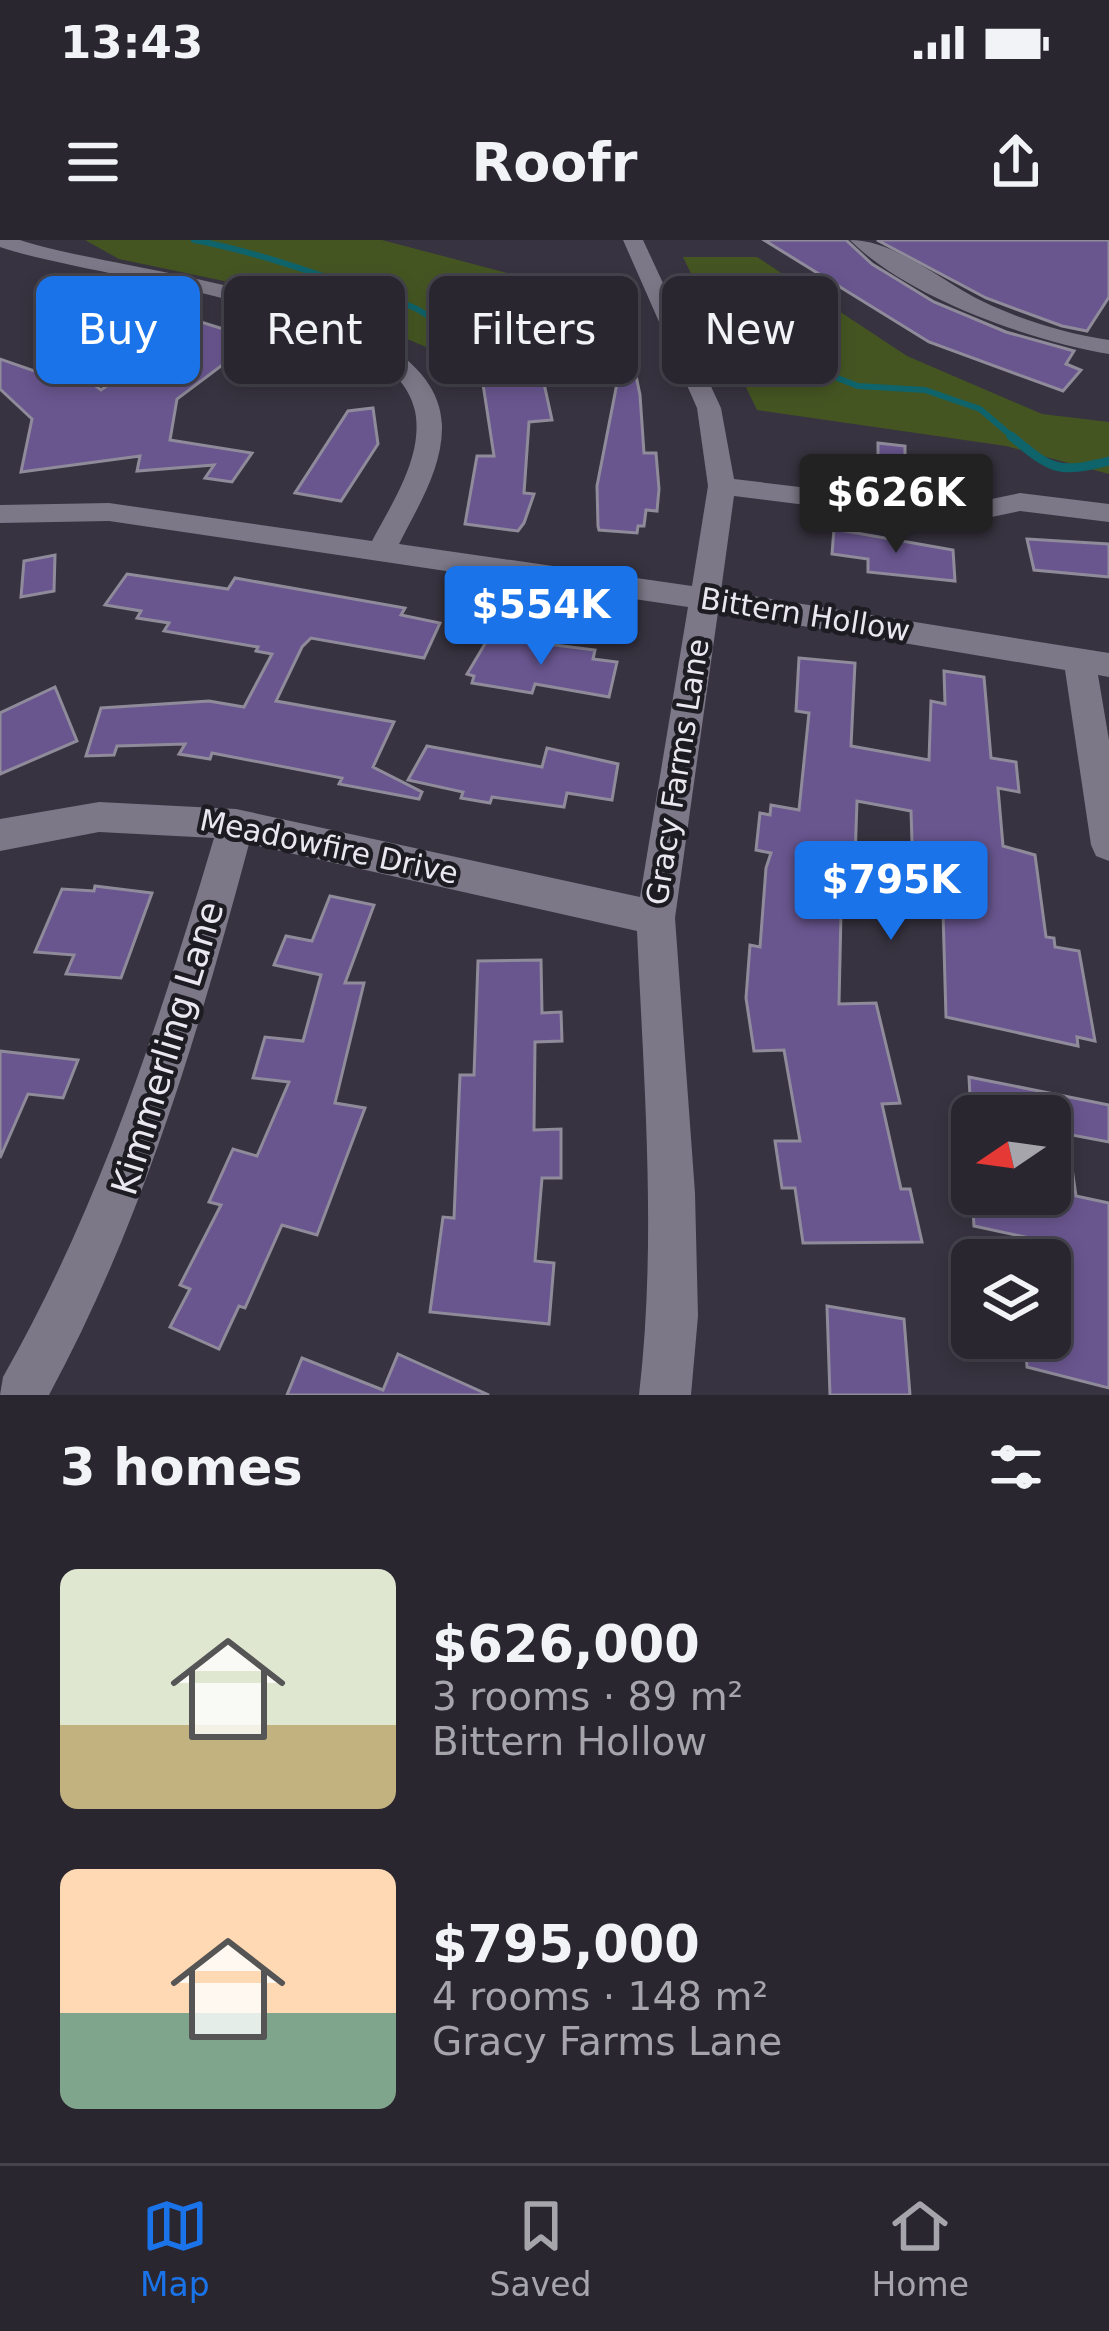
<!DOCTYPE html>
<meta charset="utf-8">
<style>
:root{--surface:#292630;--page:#312e38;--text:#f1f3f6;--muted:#a5a5ab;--line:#45434c;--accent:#1a73e8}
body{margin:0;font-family:"DejaVu Sans",sans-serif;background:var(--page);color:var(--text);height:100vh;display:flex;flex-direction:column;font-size:45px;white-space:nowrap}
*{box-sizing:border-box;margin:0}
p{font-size:39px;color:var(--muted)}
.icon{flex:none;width:66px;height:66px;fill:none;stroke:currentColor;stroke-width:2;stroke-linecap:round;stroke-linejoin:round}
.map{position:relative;height:1155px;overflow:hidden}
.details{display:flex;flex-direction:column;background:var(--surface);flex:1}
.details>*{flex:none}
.top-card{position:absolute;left:36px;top:36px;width:1038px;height:108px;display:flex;gap:24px}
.needle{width:78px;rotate:257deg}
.tools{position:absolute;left:951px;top:855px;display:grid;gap:24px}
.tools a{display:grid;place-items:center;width:120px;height:120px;border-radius:18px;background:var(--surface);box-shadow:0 6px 18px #0003,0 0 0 3px var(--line);font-size:60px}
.price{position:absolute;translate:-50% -102px;padding:0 27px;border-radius:12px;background:var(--accent);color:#fff;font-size:39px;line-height:78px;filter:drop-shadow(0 3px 6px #0008)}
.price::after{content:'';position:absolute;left:50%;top:72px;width:36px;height:27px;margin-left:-18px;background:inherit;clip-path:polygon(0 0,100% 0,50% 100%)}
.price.selected{background:#222;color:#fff}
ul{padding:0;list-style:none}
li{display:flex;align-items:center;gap:36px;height:300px;padding:0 60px}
li span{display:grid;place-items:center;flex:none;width:336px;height:240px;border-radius:18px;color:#555}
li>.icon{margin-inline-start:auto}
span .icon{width:144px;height:144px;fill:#fffc;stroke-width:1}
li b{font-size:51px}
h2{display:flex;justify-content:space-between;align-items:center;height:144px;padding:0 60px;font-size:51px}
.pill{padding:0 42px;border-radius:18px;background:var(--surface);box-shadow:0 6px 18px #0003,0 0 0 3px var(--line);font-size:42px;line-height:108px}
.pill.selected{background:var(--accent);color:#fff}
.status{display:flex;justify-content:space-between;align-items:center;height:84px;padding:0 60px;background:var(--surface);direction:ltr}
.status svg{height:33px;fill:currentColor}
header{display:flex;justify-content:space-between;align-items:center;height:156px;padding:0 60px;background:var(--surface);font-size:54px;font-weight:700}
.tabs{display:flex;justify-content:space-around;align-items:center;height:168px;border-top:3px solid var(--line);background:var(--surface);font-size:33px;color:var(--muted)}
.tabs a{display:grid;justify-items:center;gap:6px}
.tabs .selected{color:var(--accent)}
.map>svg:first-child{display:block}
</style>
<div class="status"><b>13:43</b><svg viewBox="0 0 49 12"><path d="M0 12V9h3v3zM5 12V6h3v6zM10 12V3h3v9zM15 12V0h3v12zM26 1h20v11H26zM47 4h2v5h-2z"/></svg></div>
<header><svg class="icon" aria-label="menu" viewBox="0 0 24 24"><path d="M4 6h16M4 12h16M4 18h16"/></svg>Roofr<svg class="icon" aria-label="share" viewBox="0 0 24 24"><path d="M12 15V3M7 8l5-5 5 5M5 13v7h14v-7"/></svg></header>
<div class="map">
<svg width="1109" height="1155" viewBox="0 0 1109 1155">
<rect width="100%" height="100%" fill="#373340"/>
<g fill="#455522">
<path d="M85,0H382L602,58L609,77L594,99L426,107L315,60L119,19Z"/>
<path d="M683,17H757L907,116L1042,174L1109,182V234L1006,206L757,170Z"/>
</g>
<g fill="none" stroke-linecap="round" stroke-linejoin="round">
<g stroke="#0f636a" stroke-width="6">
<path d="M194,0C268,14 339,42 410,66C430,73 434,86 459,91L592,57"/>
<path d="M741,60L799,103L827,134L858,146L925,150L980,169L1015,199"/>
</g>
<path stroke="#0f636a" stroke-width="9" d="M1011,196C1052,230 1057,234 1109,221"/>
</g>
<g fill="#69568f" stroke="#8f8b9a" stroke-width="3">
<path d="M764,0H846L872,24L934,62L1006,92L1074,111L1066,124L1081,130L1063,151L929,102Z"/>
<path d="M877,0H1109V57L1087,91L1062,86L986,58Z"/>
<path d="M169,72L233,92L226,97L249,105L177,159L170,200L252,213L232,242L205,238L214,225L137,231L140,216L21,232L32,179L0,149V119L40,133L65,123L101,150L164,106L135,95Z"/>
<path d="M627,92L640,155L644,213H656L659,249L657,271L646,270L644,286H638L637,293L599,290L598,286L597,246Z"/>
<path d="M543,139L552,180L529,182L524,253L534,254L524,283L518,291L465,284L477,216H494L483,144Z"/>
<path d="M373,168L378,204L341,261L295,253L348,171Z"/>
<path d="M878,203L905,206V237L878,234Z"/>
<path d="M834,289L953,310L955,341L868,332V319L832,314Z"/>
<path d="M1027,299L1109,304V337L1034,330Z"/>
<path d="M55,315L54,351L21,357L24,321Z"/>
<path d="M127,334L228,349L235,338L405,368L401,375L440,383L424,418L311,398L302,407L276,461L394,482L373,527L422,552L419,559L339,544L342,538L212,513L210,519L179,514L185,504L117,506L114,515L86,516L101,468L209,461L244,467L272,414L256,411L258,407L164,391L169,383L137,378L141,371L105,365Z"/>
<path d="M489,397L595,410L593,419L617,422L609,457L535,444L532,453L472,443L474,436L467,434Z"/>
<path d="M799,418L855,423L851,506L929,520L931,461L945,464L944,431L984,437L991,518L1016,522L1019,552L998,548L1003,606L1035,615L1046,697L1054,698L1055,707L1079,711L1095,801L1077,797L1078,806L946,777L942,637L913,632L911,571L857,561L855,619L834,615L832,671L841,673L839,764L876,763L900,863L882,864L901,949H910L922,1002L803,1003L795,948H782L775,901H800L784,810L754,811L746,758L750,705L760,707L766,628L771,613L756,610L760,573L770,575L771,565L799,570L809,473L796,471Z"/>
<path d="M55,447L77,501L0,534V473Z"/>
<path d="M427,506L542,527L547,508L618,524L612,560L567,553L564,567L492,557L490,563L461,558L463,552L408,540Z"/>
<path d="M95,646L152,653L121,738L66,734L74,715L35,712L62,649L94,651Z"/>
<path d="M330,656L374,665L345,743H364L335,863L365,868L317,995L282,985L245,1068L239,1066L219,1109L170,1087L190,1049L180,1045L221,965L209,962L233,909L257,916L289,842L253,838L265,797L303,801L321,735L274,725L286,696L312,701Z"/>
<path d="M541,720L542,773L561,772L562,801L535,802L534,890L561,889V938H542L535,1021L554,1023L549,1084L430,1072L443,977L454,978L460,835H474L478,721Z"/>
<path d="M0,811L78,820L63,858L28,854L0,918Z"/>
<path d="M969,837L1109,865V902L1067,894L1076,956L1109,963V1148L1027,1127L1025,1098H1050V1062L1058,1064L1053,1003L974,986L972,954H1050V876H971Z"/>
<path d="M827,1066L904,1079L910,1155H830Z"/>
<path d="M398,1114L489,1155H287L302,1118L383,1150Z"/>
</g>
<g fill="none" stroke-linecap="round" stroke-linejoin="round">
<g fill="#7c7887" fill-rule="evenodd">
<path d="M0,0H20C116,33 438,54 442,185C443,228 417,268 399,304L692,346L708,246L697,168L623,0H643L721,168L734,239L958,266L1020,253L1109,264V282L1020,271L958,284L734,256L721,351L1109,413V437L1098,435L1109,500V621L1096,616L1091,605L1065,430L718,372L675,678L695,953L698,1076L691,1155H639C657,1001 644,846 637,691L249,604C198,794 143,981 49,1155H0L3,1137C100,966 158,786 214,598L99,592L0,611V579L99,562L236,569L640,657L688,367L109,281L0,283V265L109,263L372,301C392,263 424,216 415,171C394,65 92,39 0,7Z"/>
<path d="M850,0C896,0 942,42 984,62C1024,81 1065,93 1109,100V114C1031,101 906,57 850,0Z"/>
</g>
</g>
<g text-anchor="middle" stroke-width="9" stroke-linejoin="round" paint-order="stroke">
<g font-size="30" fill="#eae7f0" stroke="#1d1c22">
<text transform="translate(805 375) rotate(9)" y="10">Bittern Hollow</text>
<text transform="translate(678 532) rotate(-81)" y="10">Gracy Farms Lane</text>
<text transform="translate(329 607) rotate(12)" y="10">Meadowfire Drive</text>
</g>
<g font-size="36" fill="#eae7f0" stroke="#1d1c22">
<text transform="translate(167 808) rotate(-73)" y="13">Kimmerling Lane</text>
</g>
</g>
</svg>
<div class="tools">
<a><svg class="needle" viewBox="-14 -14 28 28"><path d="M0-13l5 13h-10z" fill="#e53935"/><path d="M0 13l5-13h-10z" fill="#a5a5ab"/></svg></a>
<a><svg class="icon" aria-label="layers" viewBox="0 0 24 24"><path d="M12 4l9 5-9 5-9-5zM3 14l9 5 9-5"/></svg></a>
</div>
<b class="price selected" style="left:896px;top:316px">$626K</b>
<b class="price" style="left:541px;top:428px">$554K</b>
<b class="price" style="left:891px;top:703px">$795K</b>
<div class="top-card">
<a class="pill selected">Buy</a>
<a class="pill">Rent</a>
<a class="pill">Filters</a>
<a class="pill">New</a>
</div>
</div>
<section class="details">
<h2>3 homes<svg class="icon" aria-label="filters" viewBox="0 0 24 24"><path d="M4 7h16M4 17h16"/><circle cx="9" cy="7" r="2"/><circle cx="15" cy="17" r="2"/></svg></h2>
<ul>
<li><span style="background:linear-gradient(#dfe7d0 65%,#c2b280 0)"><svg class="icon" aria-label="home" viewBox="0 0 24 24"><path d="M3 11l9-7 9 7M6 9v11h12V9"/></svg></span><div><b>$626,000</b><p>3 rooms · 89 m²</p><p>Bittern Hollow</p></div></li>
<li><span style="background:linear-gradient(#ffd9b3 60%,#7fa58c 0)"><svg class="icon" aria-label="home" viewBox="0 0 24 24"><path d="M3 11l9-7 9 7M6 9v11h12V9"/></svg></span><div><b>$795,000</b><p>4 rooms · 148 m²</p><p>Gracy Farms Lane</p></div></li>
</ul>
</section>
<nav class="tabs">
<a class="selected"><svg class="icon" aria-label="map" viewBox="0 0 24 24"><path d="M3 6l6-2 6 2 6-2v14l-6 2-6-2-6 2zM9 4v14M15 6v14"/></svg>Map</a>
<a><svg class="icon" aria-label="saved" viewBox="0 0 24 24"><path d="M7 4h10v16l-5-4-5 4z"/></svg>Saved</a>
<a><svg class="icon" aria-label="home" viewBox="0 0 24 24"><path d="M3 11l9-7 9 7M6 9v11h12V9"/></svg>Home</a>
</nav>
